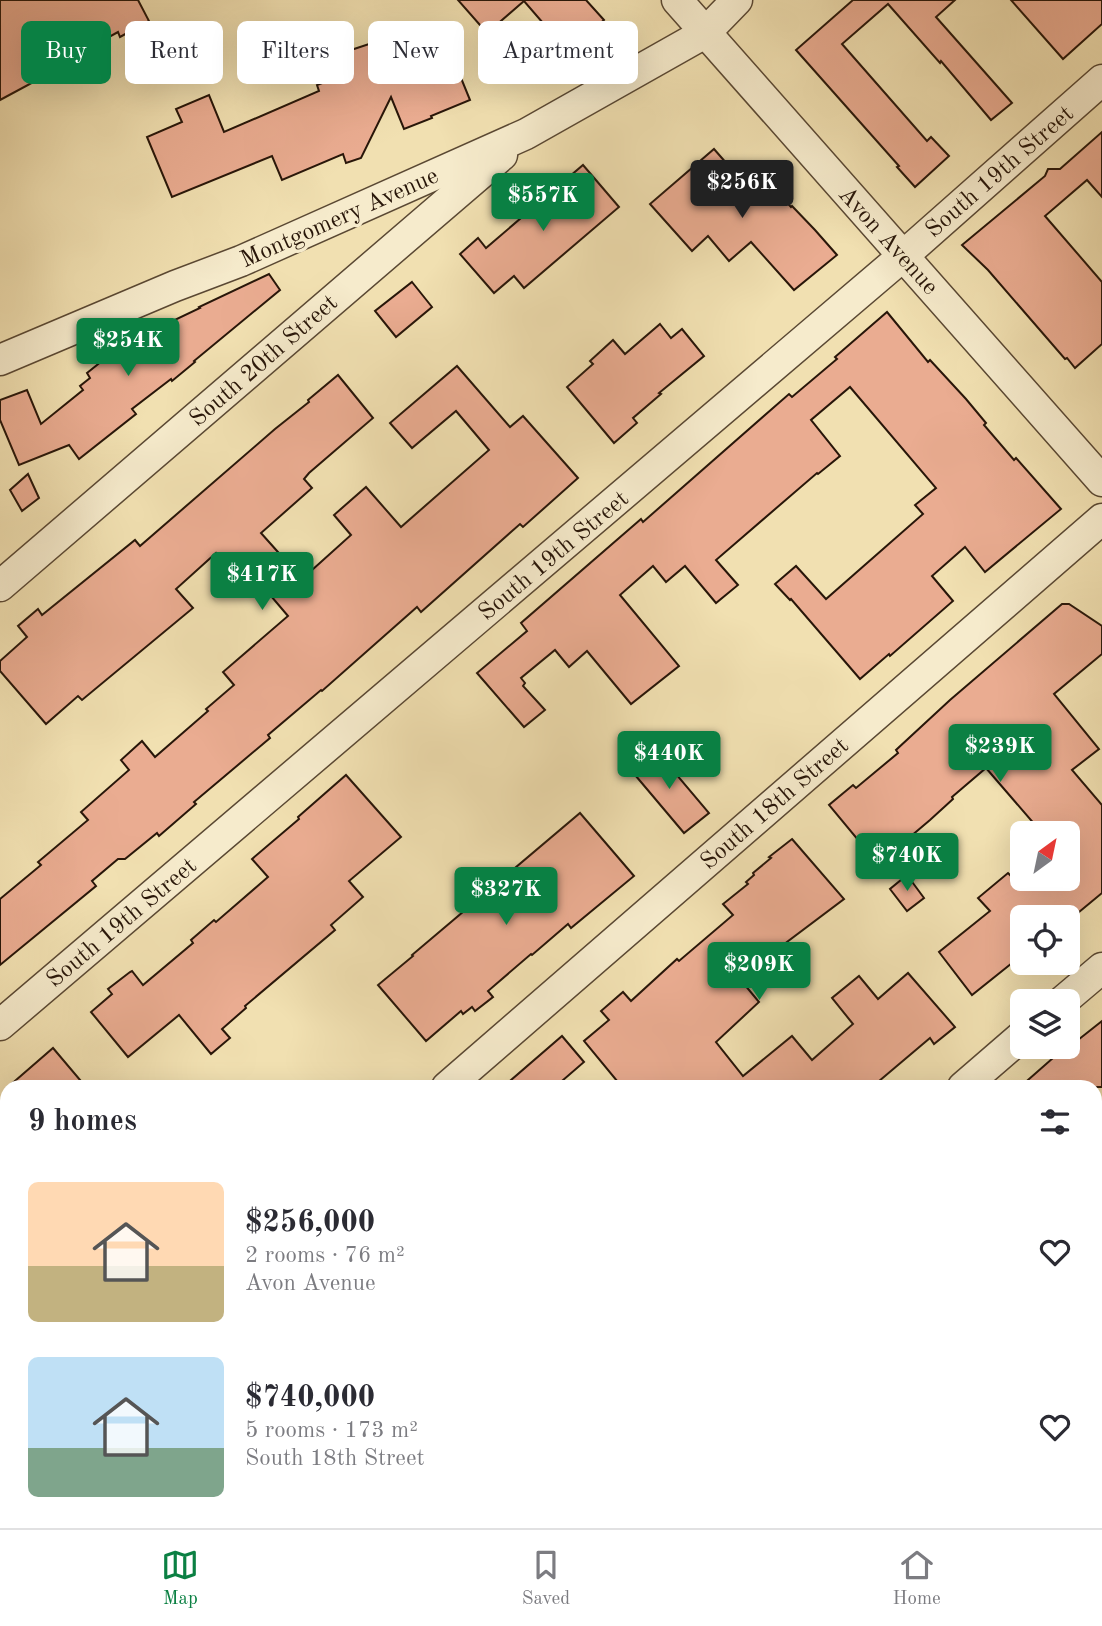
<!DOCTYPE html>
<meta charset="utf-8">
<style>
:root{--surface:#fff;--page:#f2f2f3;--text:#2b2b33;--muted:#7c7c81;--line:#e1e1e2;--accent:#0b8043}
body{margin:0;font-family:"Old Standard TT",serif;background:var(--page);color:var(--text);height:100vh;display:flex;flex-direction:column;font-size:26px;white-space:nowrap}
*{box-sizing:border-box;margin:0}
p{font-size:23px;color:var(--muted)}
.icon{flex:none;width:38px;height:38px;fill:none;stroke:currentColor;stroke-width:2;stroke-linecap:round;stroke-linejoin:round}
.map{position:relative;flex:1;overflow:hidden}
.drawer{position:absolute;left:0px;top:1080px;width:1102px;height:450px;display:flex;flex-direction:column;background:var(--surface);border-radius:21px 21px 0 0;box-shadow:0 7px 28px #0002}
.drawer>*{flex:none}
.guide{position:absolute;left:21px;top:21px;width:700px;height:63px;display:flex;gap:14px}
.needle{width:46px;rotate:33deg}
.buttons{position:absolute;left:1010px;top:821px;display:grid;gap:14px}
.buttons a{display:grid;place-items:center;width:70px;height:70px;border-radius:10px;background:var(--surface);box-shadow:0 7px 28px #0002;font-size:35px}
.price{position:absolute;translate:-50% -60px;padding:0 16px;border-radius:7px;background:var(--accent);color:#fff;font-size:23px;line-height:46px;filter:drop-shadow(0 2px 4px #0008)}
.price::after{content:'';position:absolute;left:50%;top:42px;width:21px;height:16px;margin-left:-10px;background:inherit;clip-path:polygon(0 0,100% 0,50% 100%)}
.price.active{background:#222;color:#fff}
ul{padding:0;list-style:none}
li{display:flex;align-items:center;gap:21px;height:175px;padding:0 28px}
li span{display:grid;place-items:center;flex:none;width:196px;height:140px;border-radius:10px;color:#555}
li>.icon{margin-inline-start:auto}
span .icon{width:84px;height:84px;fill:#fffc;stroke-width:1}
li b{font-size:30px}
h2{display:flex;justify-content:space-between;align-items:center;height:84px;padding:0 28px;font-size:30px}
.pill{padding:0 24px;border-radius:10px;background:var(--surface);box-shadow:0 7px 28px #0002;font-size:24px;line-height:63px}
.pill.active{background:var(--accent);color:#fff}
.tab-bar{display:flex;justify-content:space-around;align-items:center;height:98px;border-top:2px solid var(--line);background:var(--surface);font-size:19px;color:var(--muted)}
.tab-bar a{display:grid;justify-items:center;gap:4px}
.tab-bar .active{color:var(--accent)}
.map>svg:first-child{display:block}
</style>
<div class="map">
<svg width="1102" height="1528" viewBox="0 0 1102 1528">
<rect width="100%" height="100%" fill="#f1e0b1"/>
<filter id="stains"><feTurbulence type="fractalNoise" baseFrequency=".00286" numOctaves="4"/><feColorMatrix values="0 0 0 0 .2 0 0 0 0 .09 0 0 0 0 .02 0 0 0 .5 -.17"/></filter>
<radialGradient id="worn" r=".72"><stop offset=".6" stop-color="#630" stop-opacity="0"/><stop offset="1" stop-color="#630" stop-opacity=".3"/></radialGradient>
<g fill="#eaac91" stroke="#281609" stroke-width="2">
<path d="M0,0H138L149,21L120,37L118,32L67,60L69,63L0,100Z"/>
<path d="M458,0H586L604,20L571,49L552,27L549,30L524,1L487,33Z"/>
<path d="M853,0H955L936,17L1012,103L991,120L941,61L940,63L888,4L842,44L927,141L931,137L949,156L915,187L897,167L899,166L796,50Z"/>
<path d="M1011,0H1102V24L1063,59Z"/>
<path d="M439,24L470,100L431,116L432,118L404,129L391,97L361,158L346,163L343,154L282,180L272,156L172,197L147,137L182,122L176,109L209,95L224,132L319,91L317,85L346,74L339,54L369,44L371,52Z"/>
<path d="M1102,132V197L1087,180L1045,216L1102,282V344L1075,368L1067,358L1065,359L988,270L962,245L1045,176L1048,169H1060Z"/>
<path d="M714,149L755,196L769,183L791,207L792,206L815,230L837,255L794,290L751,242L729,261L708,236L692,251L650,204Z"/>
<path d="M583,165L619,207L524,288L514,276L494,293L460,254L478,238L486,248Z"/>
<path d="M269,274L280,290L194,361L195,362L172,381L171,379L132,409L136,414L79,459L69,445L19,465L0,420V400L27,390L41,424L83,390L80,386L90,378L87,373L122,345L200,308L199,307Z"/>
<path d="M412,282L432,307L396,337L375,311Z"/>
<path d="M887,312L928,362L930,360L966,399L986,423L984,425L1014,460L1016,458L1061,509L985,572L965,547L932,576L953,601L890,656L889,654L860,679L791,599L790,600L775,584L796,566L826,599L923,514L915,505L936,488L850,387L811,420L840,456L818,474L817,473L716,560L738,585L716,603L685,566L666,582L653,566L620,595L679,666L631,704L587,651L569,667L555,650L521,678L525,683L523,686L545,710L524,727L477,673L527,631L521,623L641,519L643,522L789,394L792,397L837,359L835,357Z"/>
<path d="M660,324L671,338L682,329L704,356L659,393L661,394L633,418L637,423L614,443L567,387L593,364L590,361L613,340L625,354Z"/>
<path d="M457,366L510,427L523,416L578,478L523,527L520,524L421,612L417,607L322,691L321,690L268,735L270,738L194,802L196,804L159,836L157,833L125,859H118L92,881L96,886L0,965V899L41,865L38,862L88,820L81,812L129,770L121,760L142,741L155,757L208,711L206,709L234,685L223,672L288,616L237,556L226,566L216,553L176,589L193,608L82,700L78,696L46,724L0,671V661L27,637L18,626L38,609L42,615L135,540L140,546L275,429L309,402L308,400L338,375L373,418L309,473L304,479L312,488L261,533L302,579L351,535L334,515L366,487L401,527L489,450L456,411L412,448L390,423Z"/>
<path d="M28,474L39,498L22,511L10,490Z"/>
<path d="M1062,604H1069L1102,626V654L1054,694L1099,749L1072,770L1102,805V893L1073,917H1022V955L972,995L939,952L990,911L978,898L1008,873L1010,875L1022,864V878H1068V833H1042L986,768L952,797L953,799L930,820L878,864L829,805L853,785L856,788L898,753L896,750L950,700Z"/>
<path d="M654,748L709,813L684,833L630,769Z"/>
<path d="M346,775L401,837L349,881L363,897L331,925L335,930L245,1006L246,1008L222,1029L230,1038L211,1054L179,1015L128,1057L91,1012L112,994L108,989L130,972L132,971L143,985L193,943L191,940L214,920L216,922L268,877L252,859L299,819L298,817Z"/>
<path d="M580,813L634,876L571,928L568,924L532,955L531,954L488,991L493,997L475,1011L472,1007L463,1014L461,1011L426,1041L378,985L413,956L412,955Z"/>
<path d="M792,839L844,899L739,978L759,1002L716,1042L743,1076L792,1036L812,1060L853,1024L832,998L859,976L878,999L908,973L955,1027L934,1044L930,1038L872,1087H622L584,1041L609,1020L601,1011L623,992L631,1001L677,959L679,961L733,915L723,904L748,884L746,882L754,875L753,873L771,858L769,857Z"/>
<path d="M907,875L924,898L907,911L890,889Z"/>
<path d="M1102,1021V1087H1020L1053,1058L1051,1056L1061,1046H1068V1041L1074,1036L1078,1040Z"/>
<path d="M562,1036L584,1062L555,1087H503Z"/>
<path d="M53,1048L86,1087H8Z"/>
</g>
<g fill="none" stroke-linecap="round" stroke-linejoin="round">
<defs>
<g id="minor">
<path d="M677,0L1102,481"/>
<path d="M0,360L175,286L241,261L526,134L705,33L737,0"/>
<path d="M0,586L502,155"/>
<path d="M1063,1001L1102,968"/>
<path d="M0,1025L903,256L1102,80"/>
<path d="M447,1087L1102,519"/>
<path d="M963,1087L1022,1036"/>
<path d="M1096,1406L1102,1401"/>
<path d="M0,1467L7,1461"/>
<path d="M788,1522L793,1528"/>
<path d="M447,1528L453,1522"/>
<path d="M955,1528L962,1522"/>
</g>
</defs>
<use href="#minor" stroke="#5a4833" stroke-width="33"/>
<use href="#minor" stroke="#f6ebcc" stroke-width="30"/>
</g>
<g text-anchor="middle" stroke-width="7" stroke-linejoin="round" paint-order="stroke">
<g font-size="24" fill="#281609" stroke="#f6ebcc">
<text transform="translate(999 171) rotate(-41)" y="8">South 19th Street</text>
<text transform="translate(339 217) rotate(-24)" y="8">Montgomery Avenue</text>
<text transform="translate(889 240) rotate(48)" y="8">Avon Avenue</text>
<text transform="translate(263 360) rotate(-41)" y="8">South 20th Street</text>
<text transform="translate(553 555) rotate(-40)" y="8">South 19th Street</text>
<text transform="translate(774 803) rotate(-41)" y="8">South 18th Street</text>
<text transform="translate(121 922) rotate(-40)" y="8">South 19th Street</text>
</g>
</g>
<rect width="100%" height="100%" filter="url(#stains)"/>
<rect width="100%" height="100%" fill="url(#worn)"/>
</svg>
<div class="buttons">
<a><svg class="needle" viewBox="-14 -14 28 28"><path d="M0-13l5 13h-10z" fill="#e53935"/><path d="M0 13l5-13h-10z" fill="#7c7c81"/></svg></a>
<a><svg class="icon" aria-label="locate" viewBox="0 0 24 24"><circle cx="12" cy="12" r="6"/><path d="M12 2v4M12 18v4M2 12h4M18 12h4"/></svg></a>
<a><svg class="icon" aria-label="layers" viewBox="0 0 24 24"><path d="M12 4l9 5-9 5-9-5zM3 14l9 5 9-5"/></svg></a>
</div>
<b class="price active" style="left:742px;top:220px">$256K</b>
<b class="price" style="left:543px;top:233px">$557K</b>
<b class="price" style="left:128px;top:378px">$254K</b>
<b class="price" style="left:262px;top:612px">$417K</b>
<b class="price" style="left:1000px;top:784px">$239K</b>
<b class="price" style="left:669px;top:791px">$440K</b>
<b class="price" style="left:907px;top:893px">$740K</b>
<b class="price" style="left:506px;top:927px">$327K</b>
<b class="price" style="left:759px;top:1002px">$209K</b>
<div class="guide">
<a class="pill active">Buy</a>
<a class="pill">Rent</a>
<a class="pill">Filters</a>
<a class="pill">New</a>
<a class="pill">Apartment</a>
</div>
<section class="drawer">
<h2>9 homes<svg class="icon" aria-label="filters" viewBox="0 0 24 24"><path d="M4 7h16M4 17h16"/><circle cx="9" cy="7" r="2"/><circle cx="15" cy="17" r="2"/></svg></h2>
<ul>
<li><span style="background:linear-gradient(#ffd9b3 60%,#c2b280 0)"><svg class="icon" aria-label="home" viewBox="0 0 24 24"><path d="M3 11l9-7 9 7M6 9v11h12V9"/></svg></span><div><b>$256,000</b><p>2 rooms · 76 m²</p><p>Avon Avenue</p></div><svg class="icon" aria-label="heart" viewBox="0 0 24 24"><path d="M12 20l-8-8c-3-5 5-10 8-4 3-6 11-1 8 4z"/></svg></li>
<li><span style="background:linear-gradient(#bfe0f5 65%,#7fa58c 0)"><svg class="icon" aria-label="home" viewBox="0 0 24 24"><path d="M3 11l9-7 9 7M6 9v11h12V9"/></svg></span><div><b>$740,000</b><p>5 rooms · 173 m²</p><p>South 18th Street</p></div><svg class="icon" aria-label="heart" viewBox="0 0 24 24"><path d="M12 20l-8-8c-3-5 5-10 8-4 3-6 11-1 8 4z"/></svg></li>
</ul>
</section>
</div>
<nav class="tab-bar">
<a class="active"><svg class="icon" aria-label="map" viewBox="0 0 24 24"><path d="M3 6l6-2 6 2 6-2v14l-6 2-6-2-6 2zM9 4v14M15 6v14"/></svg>Map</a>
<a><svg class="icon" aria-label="saved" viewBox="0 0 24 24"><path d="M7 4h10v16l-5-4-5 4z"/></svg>Saved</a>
<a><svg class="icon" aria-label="home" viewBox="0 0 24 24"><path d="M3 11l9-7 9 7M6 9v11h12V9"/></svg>Home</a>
</nav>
